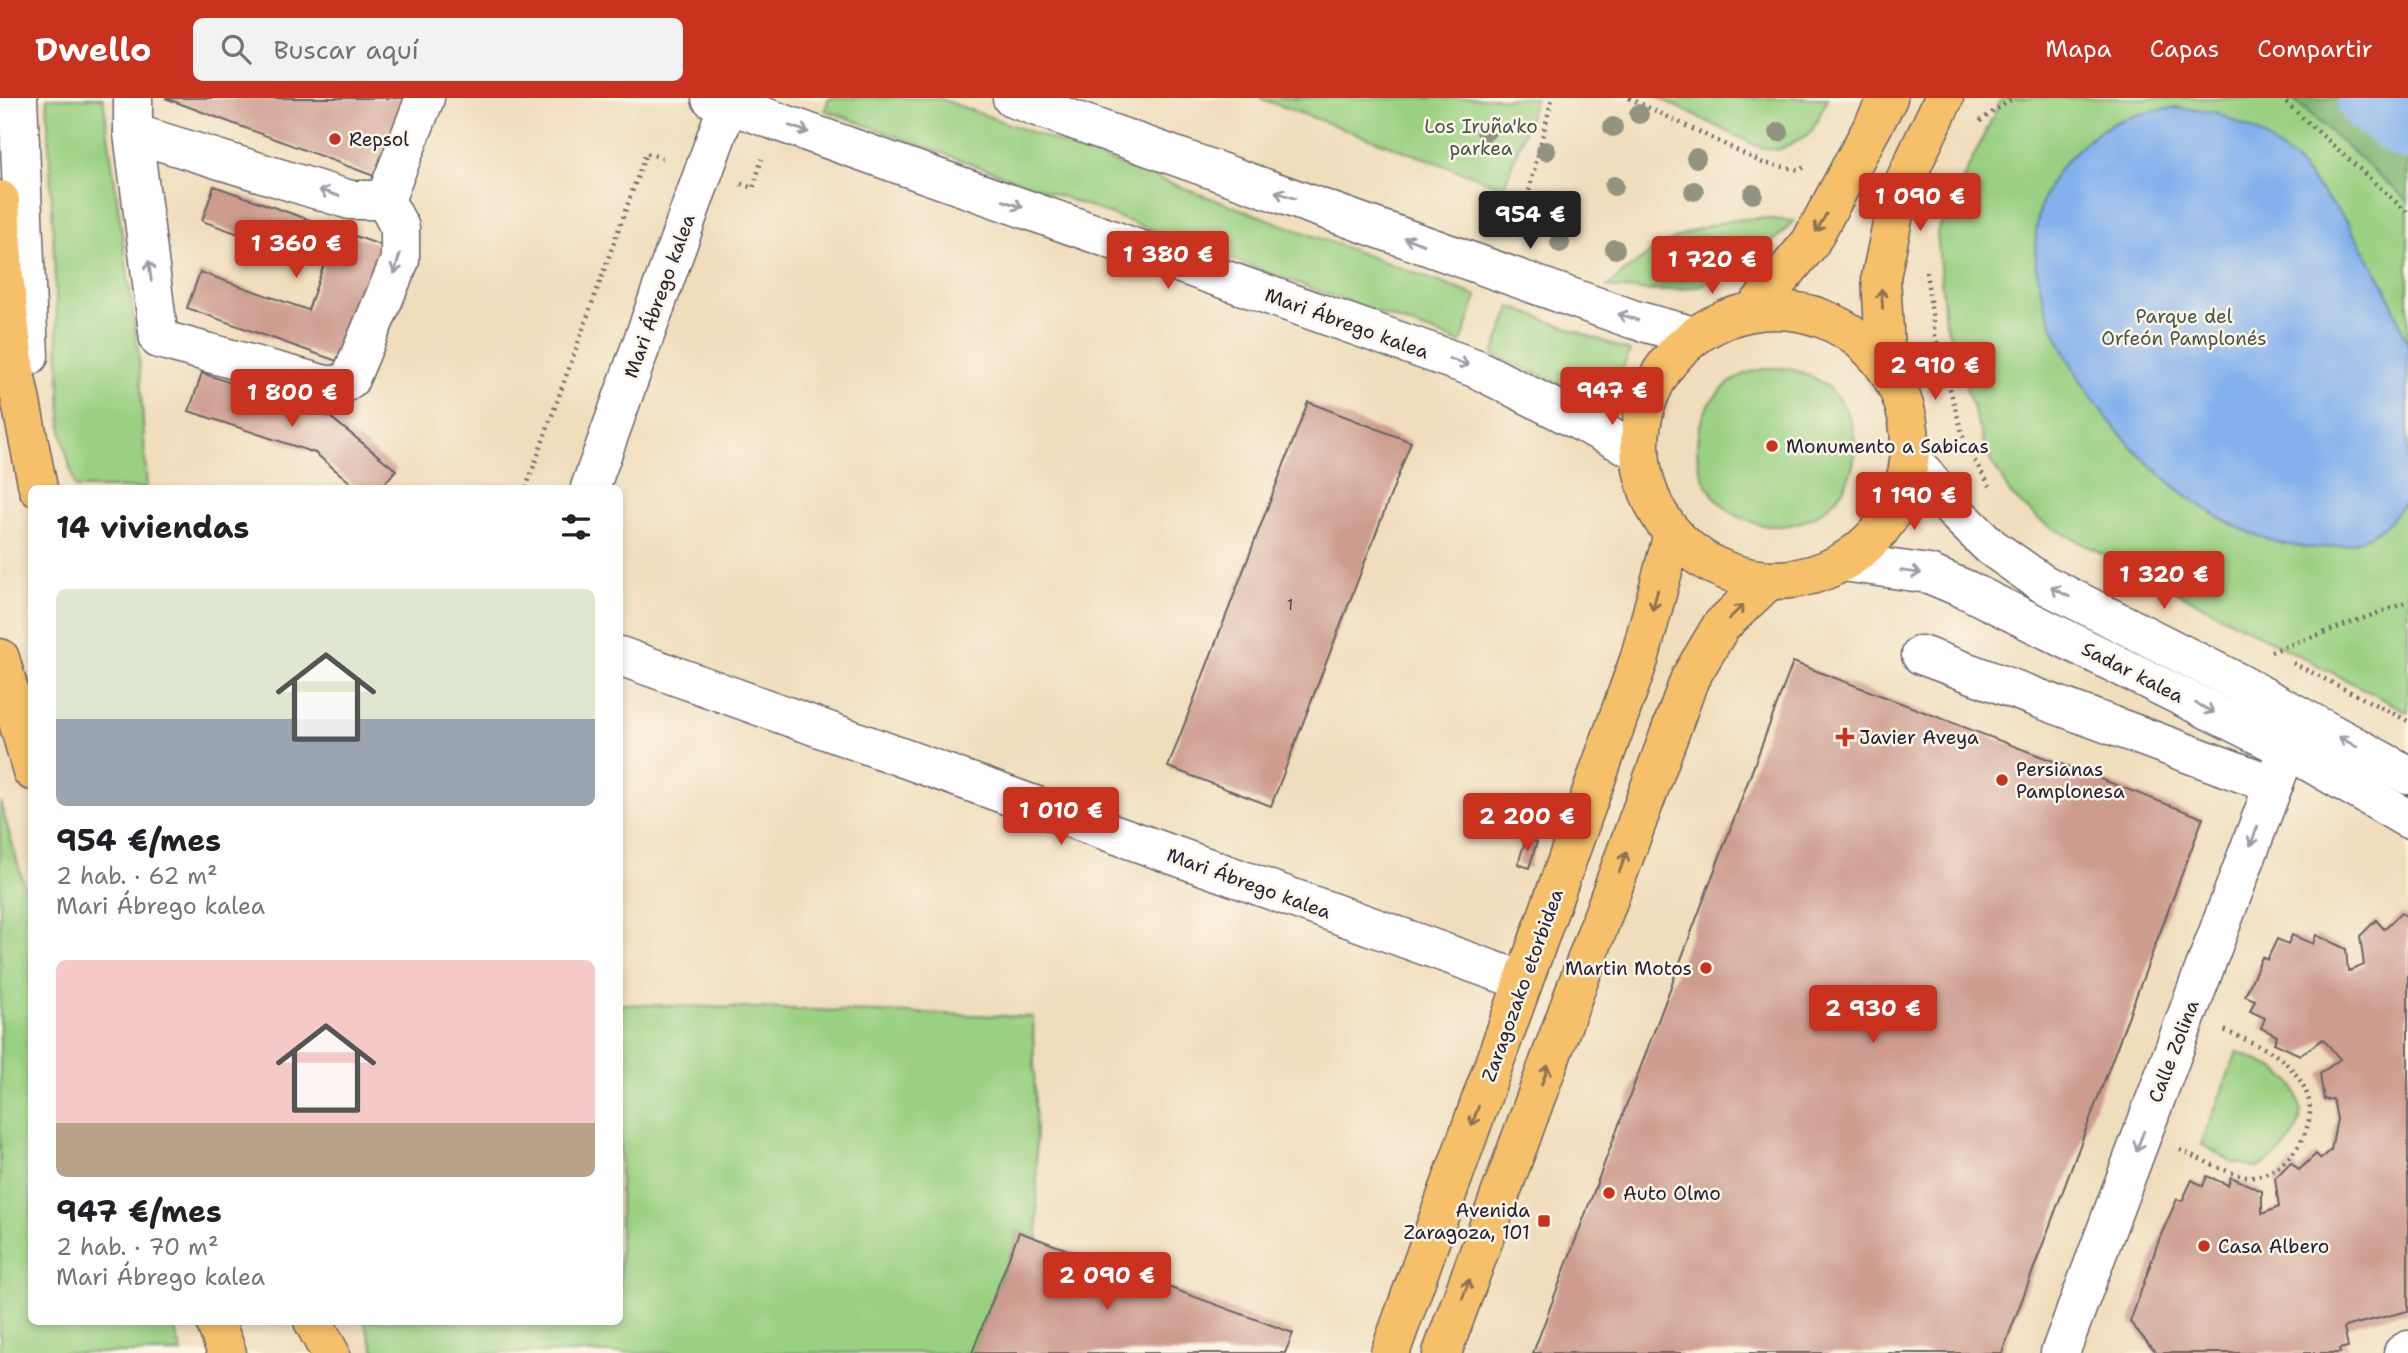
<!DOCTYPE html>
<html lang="es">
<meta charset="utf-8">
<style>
:root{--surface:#fff;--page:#f2f2f2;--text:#202124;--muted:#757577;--accent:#c8321e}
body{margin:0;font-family:"Shantell Sans",sans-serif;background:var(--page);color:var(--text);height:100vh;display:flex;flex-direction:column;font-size:26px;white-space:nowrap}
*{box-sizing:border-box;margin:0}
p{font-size:23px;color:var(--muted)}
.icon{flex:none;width:38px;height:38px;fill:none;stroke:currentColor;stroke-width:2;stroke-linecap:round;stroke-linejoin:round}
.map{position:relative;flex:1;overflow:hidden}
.panel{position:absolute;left:28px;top:387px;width:595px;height:840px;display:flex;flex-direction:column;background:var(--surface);border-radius:10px;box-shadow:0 4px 10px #0003}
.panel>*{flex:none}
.price{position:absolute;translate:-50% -60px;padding:0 16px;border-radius:7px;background:var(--accent);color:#fff;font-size:23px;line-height:46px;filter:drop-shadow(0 2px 4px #0008)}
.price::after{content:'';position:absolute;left:50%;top:42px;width:21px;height:16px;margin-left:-10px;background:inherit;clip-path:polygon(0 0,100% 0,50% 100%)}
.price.active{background:#222;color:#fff}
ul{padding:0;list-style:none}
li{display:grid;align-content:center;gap:14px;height:371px;padding:0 28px}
li span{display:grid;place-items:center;height:217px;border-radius:10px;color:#555}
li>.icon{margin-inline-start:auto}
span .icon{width:126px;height:126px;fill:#fffc;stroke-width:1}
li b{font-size:30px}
h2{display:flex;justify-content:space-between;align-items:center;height:84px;padding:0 28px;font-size:30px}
header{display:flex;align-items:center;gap:42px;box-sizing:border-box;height:98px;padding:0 35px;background:var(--accent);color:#fff}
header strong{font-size:33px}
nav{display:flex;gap:38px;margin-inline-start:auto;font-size:24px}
.search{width:490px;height:63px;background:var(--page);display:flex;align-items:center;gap:18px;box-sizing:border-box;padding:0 24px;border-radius:10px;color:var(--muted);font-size:26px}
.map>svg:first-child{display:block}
</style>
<header>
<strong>Dwello</strong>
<div class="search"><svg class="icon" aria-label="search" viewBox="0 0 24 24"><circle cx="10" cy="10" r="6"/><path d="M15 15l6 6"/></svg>Buscar aquí</div>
<nav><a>Mapa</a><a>Capas</a><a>Compartir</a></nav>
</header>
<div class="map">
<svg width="2408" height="1255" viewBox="0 0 2408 1255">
<rect width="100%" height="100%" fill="#fcf5e5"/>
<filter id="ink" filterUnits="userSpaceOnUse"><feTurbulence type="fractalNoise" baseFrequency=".0143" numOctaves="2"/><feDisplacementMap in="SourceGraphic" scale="14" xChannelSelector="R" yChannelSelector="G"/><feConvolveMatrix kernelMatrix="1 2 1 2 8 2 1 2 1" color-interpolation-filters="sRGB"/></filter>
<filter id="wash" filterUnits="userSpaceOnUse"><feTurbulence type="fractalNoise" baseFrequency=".00686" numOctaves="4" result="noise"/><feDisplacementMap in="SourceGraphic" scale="28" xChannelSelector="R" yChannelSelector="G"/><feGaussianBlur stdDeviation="1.57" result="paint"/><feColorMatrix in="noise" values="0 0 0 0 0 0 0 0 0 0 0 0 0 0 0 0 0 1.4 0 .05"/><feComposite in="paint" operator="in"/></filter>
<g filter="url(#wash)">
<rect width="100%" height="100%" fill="#f0ddbc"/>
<g fill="#99d081" stroke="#5e795e" stroke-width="2">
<path d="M47,0H103L139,258L147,390H75L62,336Z"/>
<path d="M829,0H938L1477,198L1461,245L825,12Z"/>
<path d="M1259,0H1536L1504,89Z"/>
<path d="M1659,0H1828L1810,36L1779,52L1759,49Z"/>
<path d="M2002,0H2408V614L2043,425L2011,397L1988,358L1945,223L1937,135Z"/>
<path d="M1759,120L1794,123C1733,186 1693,201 1607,189C1654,147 1694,123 1759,120Z"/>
<path d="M1511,209L1630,253L1608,306L1493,257Z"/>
<circle cx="1776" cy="349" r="79"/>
<path d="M0,703L31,812L32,1223H172L182,1255H0Z"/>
<path d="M620,906L1033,919L1038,1141L1019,1134L972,1255H375L364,1223H620Z"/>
<path d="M2237,954C2254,961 2277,969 2290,983C2293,986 2295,993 2297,997C2310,1028 2284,1057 2257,1070L2233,1064L2201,1046Z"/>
</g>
<path fill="#7ab26f" stroke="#4e6a55" stroke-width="2" d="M2292,0H2408V103Z"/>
<path fill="#82b1ed" stroke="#526a94" stroke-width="2" d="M2175,10L2215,14L2256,33L2294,62L2347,124L2385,187L2408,247V399C2401,409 2390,424 2380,431C2238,533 1934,200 2069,60C2105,23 2125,17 2175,10Z"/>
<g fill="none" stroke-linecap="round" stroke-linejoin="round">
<path stroke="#82b1ed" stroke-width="74" d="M2374,0L2408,25"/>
</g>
<g id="blocks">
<g fill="#cd9c8f">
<path d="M165,0H412L382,81Z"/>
<path d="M214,88L392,151L351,268L187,210L200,174L308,212L324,166L202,123Z"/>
<path d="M202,275L330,319L396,372L381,390H357L315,355L189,313Z"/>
<path d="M1308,304L1411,344L1271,708L1168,669Z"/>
<path d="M1793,564L2203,720L2002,1255H1533Z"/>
<path d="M1526,740L1537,744L1529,770L1518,766Z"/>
<path d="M2401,815L2408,819V1213L2344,1229L2348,1249L2339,1251L2340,1255H2156L2130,1224L2160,1139L2177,1101L2182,1103L2192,1082L2203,1088L2207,1078L2228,1087L2231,1079L2262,1093V1116L2279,1109L2275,1080L2291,1064L2299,1072L2316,1056L2321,1061L2331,1052L2337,1021L2333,1001L2324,1002L2320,976L2340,961L2323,941L2300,957L2274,945L2277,938L2261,930L2265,920L2250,913L2255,902L2245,898L2262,859L2267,862L2277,841L2288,846L2292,837L2313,846L2316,837L2346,851L2348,874L2364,867L2360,838L2376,822L2384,831Z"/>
<path d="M1019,1134L1293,1235L1285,1255H972Z"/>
</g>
</g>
</g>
<g filter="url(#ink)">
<use href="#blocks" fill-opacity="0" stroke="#6a6368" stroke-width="2"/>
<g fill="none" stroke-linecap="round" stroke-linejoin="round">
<defs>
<g id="minor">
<path d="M18,0L29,258"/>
<path d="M133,0V35L159,241L326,287H341L350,281L400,162V130L385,102"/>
<path d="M711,0L1475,270L1640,354"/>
<path d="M1012,0L1632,221L1694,238"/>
<path d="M133,35L350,102H385L425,0"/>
<path d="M1910,358L1954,413L1991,449L2042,485L2239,585L2408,677"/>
<path d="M590,390L728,6"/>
<path d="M1843,464L1929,476L1967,492L2287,651L2408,721"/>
<path d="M1921,557L2274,687"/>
<path d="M620,558L1523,883"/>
<path d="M2060,1255L2287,651"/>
<path d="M2403,1255L2408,1252"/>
</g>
<g id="major">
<path d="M0,102L4,179"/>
<circle cx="1775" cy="347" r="135"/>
<path d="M1753,213L1810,145L1888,0"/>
<path d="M1886,269L1881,179L1898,97L1944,0"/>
<path d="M1390,1255L1639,562L1673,436"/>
<path d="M1442,1255L1690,580L1721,528L1768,483"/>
</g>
<g id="highway">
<path d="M4,179L15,274L38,390"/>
<path d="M0,560L32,673"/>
<path d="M215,1223L227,1255"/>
<path d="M313,1223L330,1255"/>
</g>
</defs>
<use href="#minor" stroke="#6a6368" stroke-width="41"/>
<use href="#major" stroke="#6a6368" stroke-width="41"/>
<use href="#highway" stroke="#6a6368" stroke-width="41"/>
<g stroke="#6a6368" stroke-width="4.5" stroke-dasharray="2 5" stroke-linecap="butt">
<path d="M1629,0L1763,65L1800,72L1804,69"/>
<path d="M2281,0L2408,115"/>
<path d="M1980,23L2013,0"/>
<path d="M741,86L753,90L762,61"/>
<path d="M1524,113L1552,0"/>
<path d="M1926,174L1935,237L1966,349L1990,388"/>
<path d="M526,390L646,55L666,61"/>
<path d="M2271,554L2408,504"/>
<path d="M2293,565L2408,623"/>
<path d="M2180,1052C2200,1060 2224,1075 2246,1078C2278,1082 2310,1043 2310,1012C2310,998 2302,983 2293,973C2277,952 2247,943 2224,932"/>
</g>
<use href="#minor" stroke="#fff" stroke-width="38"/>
<use href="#major" stroke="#f6c06b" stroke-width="38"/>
<use href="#highway" stroke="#f6c06b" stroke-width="38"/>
</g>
<g fill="#929381">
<circle cx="1639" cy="16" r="10"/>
<circle cx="1613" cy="29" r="10"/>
<circle cx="1486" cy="33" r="10"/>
<circle cx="1779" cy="34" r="10"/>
<circle cx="1546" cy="53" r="10"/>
<circle cx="1696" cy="60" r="10"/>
<circle cx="1614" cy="88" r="10"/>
<circle cx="1694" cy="93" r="10"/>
<circle cx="1753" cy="96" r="10"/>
<circle cx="1560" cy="145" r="10"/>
<circle cx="1615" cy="151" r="10"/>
</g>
<defs><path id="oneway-shaft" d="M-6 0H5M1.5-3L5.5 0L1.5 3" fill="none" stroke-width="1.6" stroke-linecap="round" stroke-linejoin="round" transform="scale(1.75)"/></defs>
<g stroke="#9c9ca7">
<use href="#oneway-shaft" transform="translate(799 31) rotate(19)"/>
<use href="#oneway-shaft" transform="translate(329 95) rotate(-163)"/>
<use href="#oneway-shaft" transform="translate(1285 97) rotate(-160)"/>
<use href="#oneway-shaft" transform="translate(1013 106) rotate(19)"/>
<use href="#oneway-shaft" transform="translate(1414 143) rotate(-160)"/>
<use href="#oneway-shaft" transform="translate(397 166) rotate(106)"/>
<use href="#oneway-shaft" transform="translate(150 173) rotate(-97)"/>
<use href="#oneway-shaft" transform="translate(1628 219) rotate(-162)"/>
<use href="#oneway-shaft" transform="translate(1459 264) rotate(20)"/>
<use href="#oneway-shaft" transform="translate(1911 474) rotate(8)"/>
<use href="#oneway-shaft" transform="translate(2060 494) rotate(-153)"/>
<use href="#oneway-shaft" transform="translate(2205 610) rotate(27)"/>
<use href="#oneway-shaft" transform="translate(2348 644) rotate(-151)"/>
<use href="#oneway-shaft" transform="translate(2254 738) rotate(111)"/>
<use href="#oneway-shaft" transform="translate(2140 1043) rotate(111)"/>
</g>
<g stroke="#8c7153">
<use href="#oneway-shaft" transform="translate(1821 125) rotate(120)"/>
<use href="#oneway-shaft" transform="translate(1882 201) rotate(-94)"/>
<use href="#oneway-shaft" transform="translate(1655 502) rotate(105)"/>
<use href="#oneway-shaft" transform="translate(1736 514) rotate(-44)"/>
<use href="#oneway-shaft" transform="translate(1623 764) rotate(-70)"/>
<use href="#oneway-shaft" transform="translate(1545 977) rotate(-70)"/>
<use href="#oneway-shaft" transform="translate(1475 1018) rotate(110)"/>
<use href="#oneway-shaft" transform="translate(1466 1191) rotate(-70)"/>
</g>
</g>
<g fill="#c8321e" stroke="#fcf5e5" stroke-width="2.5">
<circle cx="335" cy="41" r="7"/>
<circle cx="1772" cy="348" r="7"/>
<path d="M1841.5 628.5h7v7h7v7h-7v7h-7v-7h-7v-7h7z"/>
<circle cx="2002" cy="682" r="7"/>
<circle cx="1706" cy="870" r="7"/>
<circle cx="1609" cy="1095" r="7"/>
<rect x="1537" y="1116" width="14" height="14" rx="3.5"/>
<circle cx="2204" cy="1148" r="7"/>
</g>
<g text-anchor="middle" stroke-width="5" stroke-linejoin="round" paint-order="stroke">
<g font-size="16" fill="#4d4050">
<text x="1290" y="512">1</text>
</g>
<g font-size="19" fill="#465650" stroke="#fcf5e5">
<text x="1481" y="35">Los Iruña'ko<tspan x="1481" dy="22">parkea</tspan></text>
<text x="2184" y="225">Parque del<tspan x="2184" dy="22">Orfeón Pamplonés</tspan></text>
</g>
<g font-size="19" fill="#22223b" stroke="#fcf5e5" text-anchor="start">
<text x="349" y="48">Repsol</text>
<text x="1786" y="355">Monumento a Sabicas</text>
<text x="1859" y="646">Javier Aveya</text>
<text x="2016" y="678">Persianas<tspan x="2016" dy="22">Pamplonesa</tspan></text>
<text x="1692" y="877" text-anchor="end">Martin Motos</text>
<text x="1623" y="1102">Auto Olmo</text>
<text x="1530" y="1119" text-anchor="end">Avenida<tspan x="1530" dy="22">Zaragoza, 101</tspan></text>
<text x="2218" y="1155">Casa Albero</text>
</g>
<g font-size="19" fill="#22223b" stroke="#fcf5e5">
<text transform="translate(659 198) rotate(-70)" y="7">Mari Ábrego kalea</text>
<text transform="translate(1347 225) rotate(20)" y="7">Mari Ábrego kalea</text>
<text transform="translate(2133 574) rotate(27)" y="7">Sadar kalea</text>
<text transform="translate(1249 785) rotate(20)" y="7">Mari Ábrego kalea</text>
<text transform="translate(1522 887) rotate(-70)" y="7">Zaragozako etorbidea</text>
<text transform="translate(2173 953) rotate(-69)" y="7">Calle Zolina</text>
</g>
</g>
</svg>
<b class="price" style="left:1920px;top:135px">1 090 €</b>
<b class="price active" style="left:1530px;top:153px">954 €</b>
<b class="price" style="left:296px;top:182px">1 360 €</b>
<b class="price" style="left:1168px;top:193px">1 380 €</b>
<b class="price" style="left:1712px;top:198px">1 720 €</b>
<b class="price" style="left:1935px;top:304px">2 910 €</b>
<b class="price" style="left:1612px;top:329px">947 €</b>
<b class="price" style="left:292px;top:331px">1 800 €</b>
<b class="price" style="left:1914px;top:434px">1 190 €</b>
<b class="price" style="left:2164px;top:513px">1 320 €</b>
<b class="price" style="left:1061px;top:749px">1 010 €</b>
<b class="price" style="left:1527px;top:755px">2 200 €</b>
<b class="price" style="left:1873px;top:947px">2 930 €</b>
<b class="price" style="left:1107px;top:1214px">2 090 €</b>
<section class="panel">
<h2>14 viviendas<svg class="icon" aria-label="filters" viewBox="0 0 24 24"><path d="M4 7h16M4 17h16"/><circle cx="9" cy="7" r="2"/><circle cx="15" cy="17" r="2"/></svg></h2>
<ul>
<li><span style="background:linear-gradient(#dfe7d0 60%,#9aa5b1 0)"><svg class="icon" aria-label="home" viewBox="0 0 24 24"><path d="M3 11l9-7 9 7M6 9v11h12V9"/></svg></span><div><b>954 €/mes</b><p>2 hab. · 62 m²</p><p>Mari Ábrego kalea</p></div></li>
<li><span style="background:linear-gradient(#f6c9c9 75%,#b9a48a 0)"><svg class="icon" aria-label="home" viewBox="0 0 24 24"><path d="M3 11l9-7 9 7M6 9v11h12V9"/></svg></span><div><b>947 €/mes</b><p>2 hab. · 70 m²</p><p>Mari Ábrego kalea</p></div></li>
</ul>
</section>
</div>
